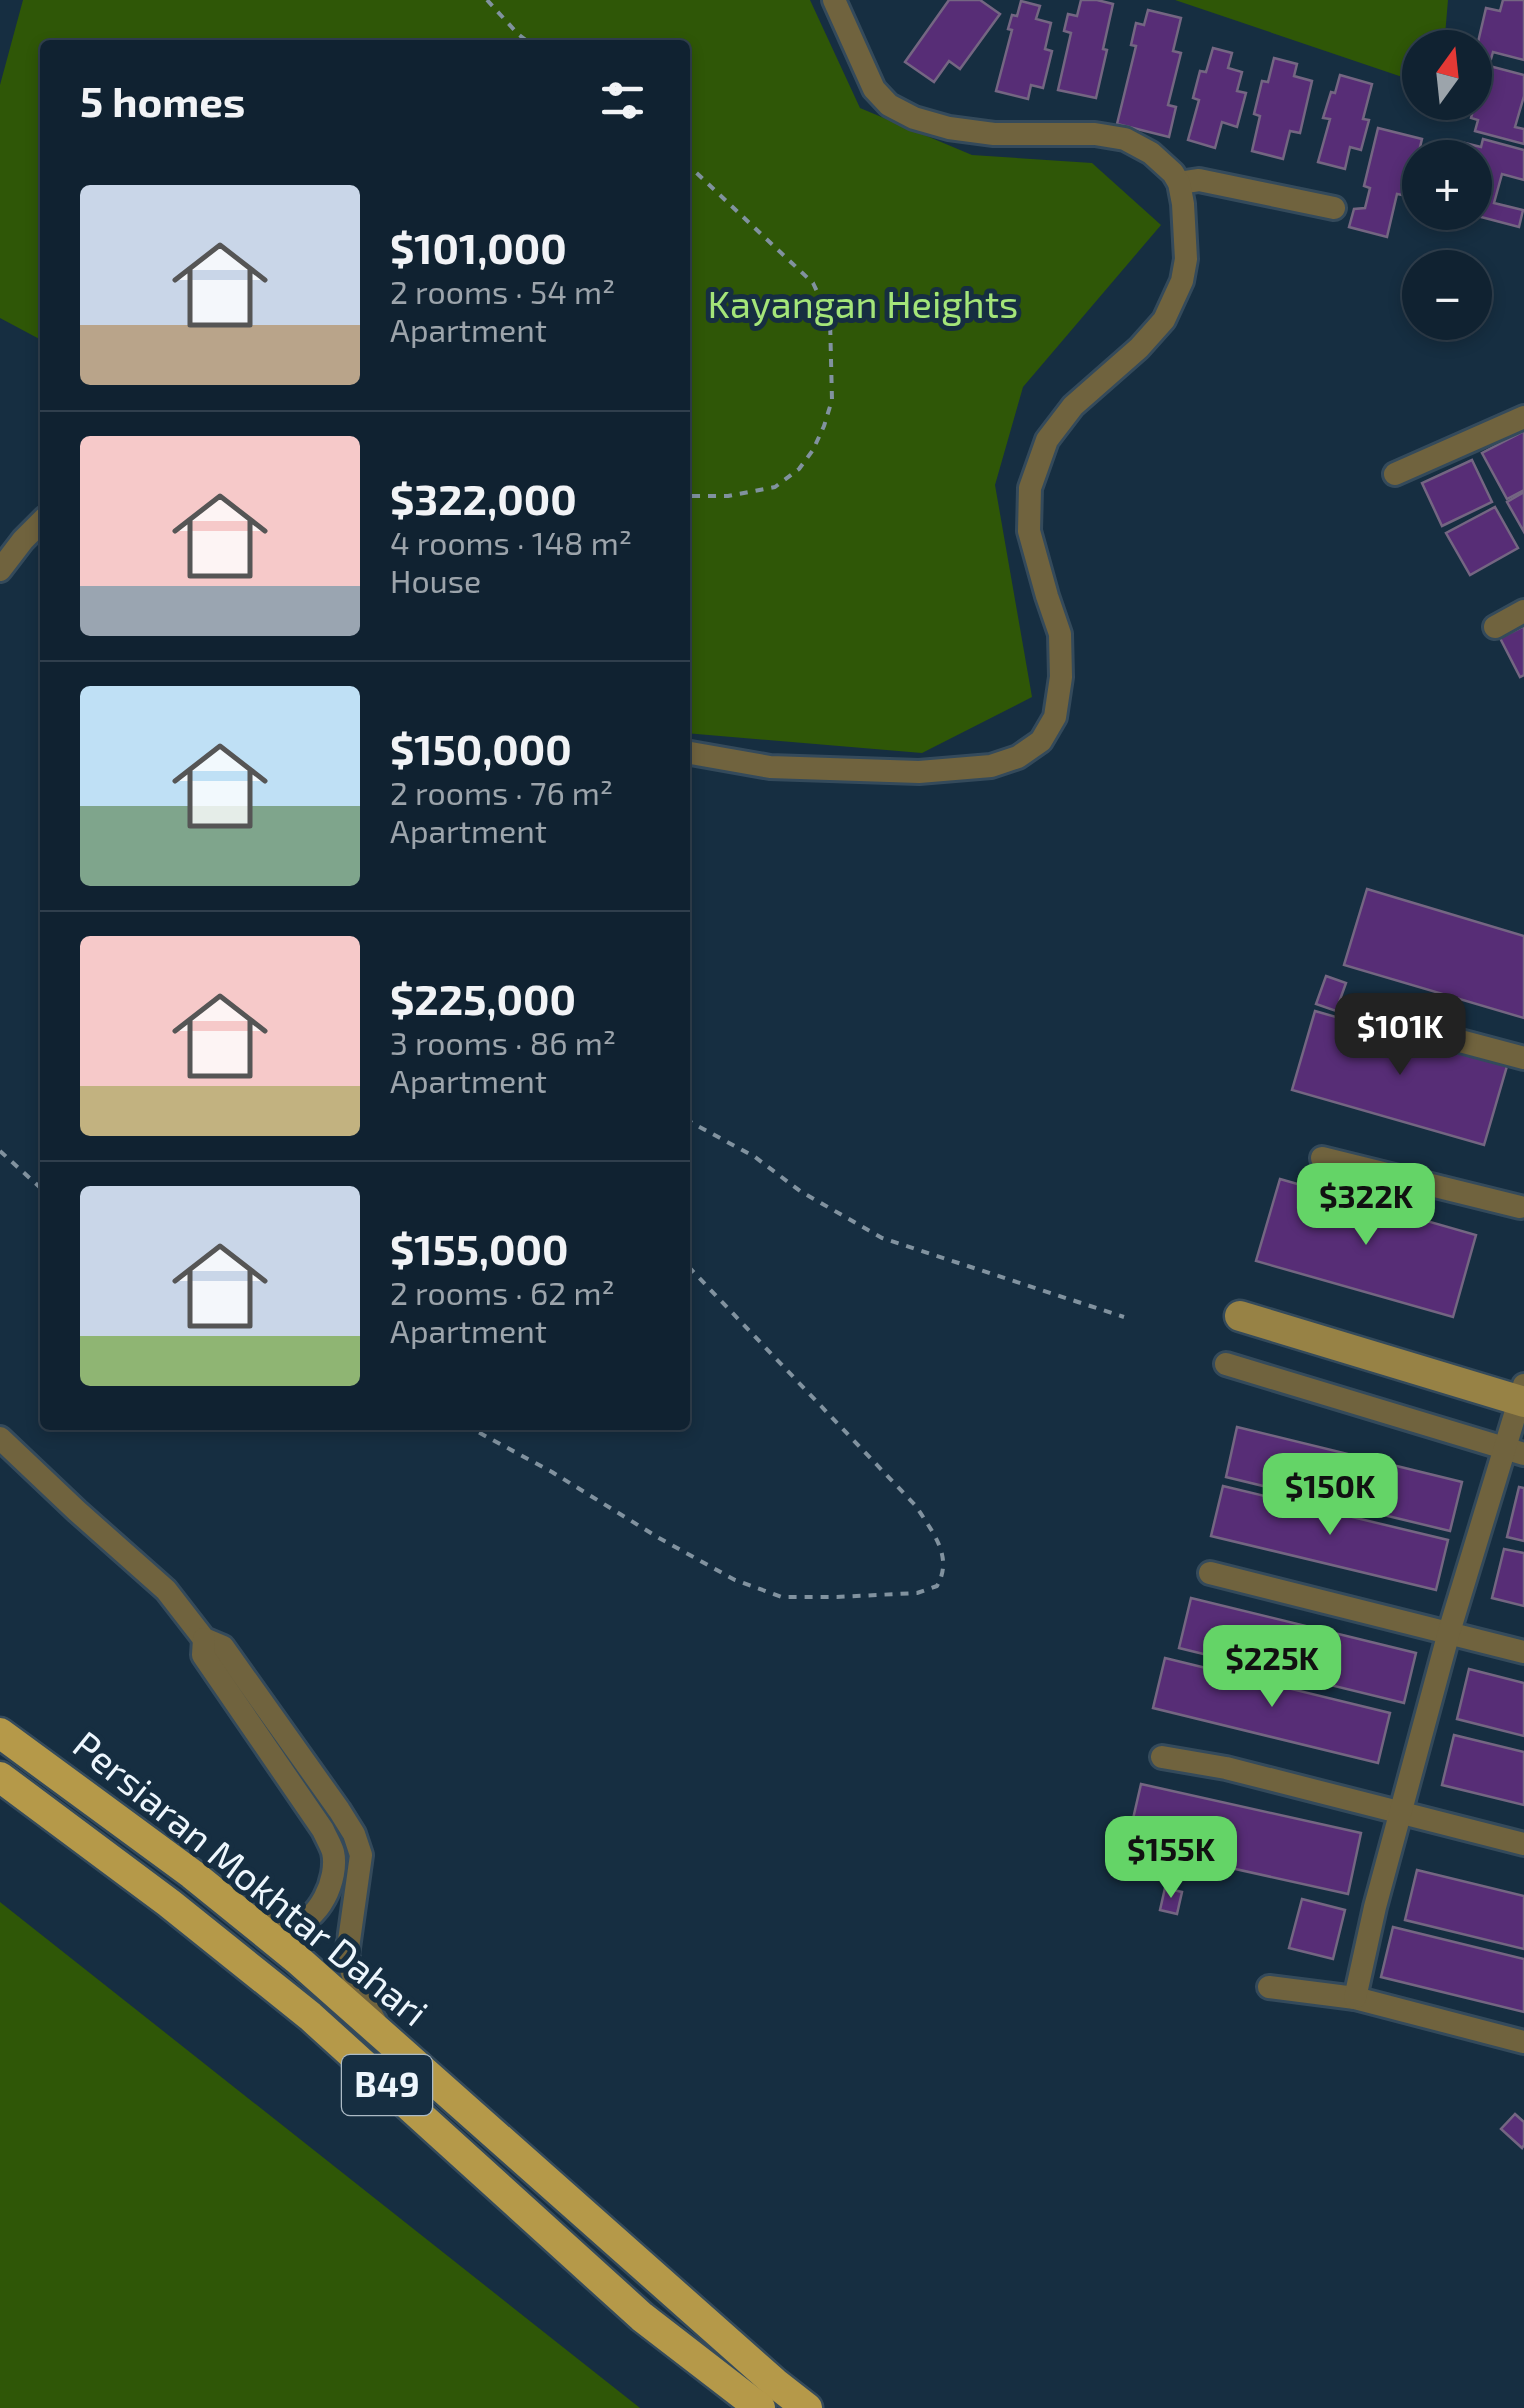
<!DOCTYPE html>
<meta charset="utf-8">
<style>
:root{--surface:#102231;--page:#192a39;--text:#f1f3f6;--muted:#9ca4ab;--line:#303f4d;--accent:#64d467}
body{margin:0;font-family:"Exo 2",sans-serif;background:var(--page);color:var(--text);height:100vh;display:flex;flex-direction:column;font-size:38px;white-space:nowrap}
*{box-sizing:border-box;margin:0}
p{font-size:32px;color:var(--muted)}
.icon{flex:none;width:55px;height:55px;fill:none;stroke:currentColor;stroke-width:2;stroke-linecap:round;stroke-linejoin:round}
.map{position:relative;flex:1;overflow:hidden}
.details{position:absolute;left:40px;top:40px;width:650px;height:1390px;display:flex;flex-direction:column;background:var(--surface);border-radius:10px;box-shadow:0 5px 15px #0003,0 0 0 2px var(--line)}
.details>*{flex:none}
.needle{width:65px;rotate:15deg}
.buttons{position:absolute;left:1402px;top:30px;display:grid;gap:20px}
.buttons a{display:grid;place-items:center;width:90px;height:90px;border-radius:50%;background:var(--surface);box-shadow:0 5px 15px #0003,0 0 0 2px var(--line);font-size:50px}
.price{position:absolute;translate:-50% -85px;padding:0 22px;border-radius:20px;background:var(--accent);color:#111;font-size:32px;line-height:65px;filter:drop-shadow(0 2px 5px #0008)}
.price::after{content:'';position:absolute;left:50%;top:60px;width:30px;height:22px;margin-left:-15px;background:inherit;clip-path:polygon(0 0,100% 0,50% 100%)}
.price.active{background:#222;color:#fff}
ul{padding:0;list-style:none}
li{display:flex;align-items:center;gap:30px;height:250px;padding:0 40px}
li+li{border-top:2px solid var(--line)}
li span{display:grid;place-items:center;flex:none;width:280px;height:200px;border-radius:10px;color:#555}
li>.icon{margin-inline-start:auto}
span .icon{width:120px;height:120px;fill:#fffc;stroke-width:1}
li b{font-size:42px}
h2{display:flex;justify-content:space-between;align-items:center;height:120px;padding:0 40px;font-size:42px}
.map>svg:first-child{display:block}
</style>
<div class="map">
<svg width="1524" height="2408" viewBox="0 0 1524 2408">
<rect width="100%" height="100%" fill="#162e41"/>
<g fill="#2f5707">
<path d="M23,0H810L860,108L972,155L1092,163L1161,225L1023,387L995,485L1032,697L922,753L685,733V45H45V342L0,318V85Z"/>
<path d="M1175,0H1448L1444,47L1420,48V83Z"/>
<path d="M0,1902L640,2408H0Z"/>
</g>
<g fill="#572d76" stroke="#746682" stroke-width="2.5">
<path d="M949,0H980L1000,14L960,69L949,61L934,82L905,62Z"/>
<path d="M1081,0H1097L1113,4L1103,49L1107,50L1096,98L1058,90L1071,33L1064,31L1068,14L1077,16Z"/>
<path d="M1503,0H1524V60L1493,52L1491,59L1475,55L1486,8L1500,11Z"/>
<path d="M1021,1L1040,6L1036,19L1051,23L1045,49L1052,51L1043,88L1031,85L1028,99L996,91L1012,30L1008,29L1012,15L1017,16Z"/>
<path d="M1148,10L1181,18L1173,51L1181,53L1168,105L1176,107L1169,137L1117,124L1136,46L1131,45L1136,23L1144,25Z"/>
<path d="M1213,48L1232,53L1228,68L1242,72L1237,91L1246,93L1237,127L1222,122L1215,148L1188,140L1199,100L1193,98L1200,71L1206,72Z"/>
<path d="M1274,58L1297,64L1294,76L1312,81L1300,133L1290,131L1283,159L1252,151L1260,116L1254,114L1262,81L1268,82Z"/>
<path d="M1478,63L1524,75V96L1515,127L1524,129V144L1475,131L1478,120L1471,118L1480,84L1475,83Z"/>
<path d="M1340,75L1372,84L1363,119L1369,120L1361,150L1350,147L1345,169L1318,162L1330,119L1323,118L1331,92L1335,93Z"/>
<path d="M1378,128L1422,139L1408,196L1397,194L1387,237L1349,227L1354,209L1365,208L1370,188L1364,186Z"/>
<path d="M1483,139L1524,150V180L1502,174L1494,203L1523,210L1519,227L1462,212H1475V158H1461L1465,143L1481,147Z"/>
<path d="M1524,431V490L1507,499L1482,453Z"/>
<path d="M1472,460L1492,502L1442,526L1422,483Z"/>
<path d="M1524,492V532L1507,502Z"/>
<path d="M1495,507L1518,548L1470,575L1446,533Z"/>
<path d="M1524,626V675L1520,677L1500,638Z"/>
<path d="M1367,889L1524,936V1018L1344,965Z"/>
<path d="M1326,976L1346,983L1336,1011L1316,1004Z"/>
<path d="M1315,1011L1507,1066L1484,1145L1292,1090Z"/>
<path d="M1280,1179L1476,1235L1453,1317L1256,1261Z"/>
<path d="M1237,1427L1462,1482L1450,1531L1226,1477Z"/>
<path d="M1223,1486L1448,1540L1436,1590L1211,1536Z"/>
<path d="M1519,1487L1524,1488V1541L1507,1537Z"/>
<path d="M1504,1549L1524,1553V1606L1492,1598Z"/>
<path d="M1191,1598L1416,1653L1404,1703L1179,1648Z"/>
<path d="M1165,1658L1390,1713L1378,1763L1153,1708Z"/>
<path d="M1469,1669L1524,1683V1736L1457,1719Z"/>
<path d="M1454,1735L1524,1752V1805L1442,1785Z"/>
<path d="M1141,1784L1361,1833L1348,1894L1127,1845Z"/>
<path d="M1417,1870L1524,1896V1949L1405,1920Z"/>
<path d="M1165,1888L1182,1892L1177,1914L1160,1910Z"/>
<path d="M1302,1899L1345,1910L1333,1959L1289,1948Z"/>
<path d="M1393,1927L1524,1959V2012L1381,1977Z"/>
<path d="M1515,2114L1524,2122V2145L1522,2148L1501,2129Z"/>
</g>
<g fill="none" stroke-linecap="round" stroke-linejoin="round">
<defs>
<g id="street">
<path d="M1179,183L1199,180L1334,208"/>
<path d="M1395,474L1524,417"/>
<path d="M0,570L23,540L45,518"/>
<path d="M1495,627L1524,611"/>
<path d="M685,752L770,767L919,772L991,766L1018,757L1041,741L1055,717L1061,677L1060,634L1047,596L1029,531L1030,488L1047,440L1073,406L1139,348L1164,320L1182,281L1186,259L1183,204L1179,183L1173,173L1151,153L1125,139L1095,134H994L949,128L914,118L889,105L874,89L834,0"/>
<path d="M1389,1022L1524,1058"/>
<path d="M1322,1158L1520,1207"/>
<path d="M1226,1364L1524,1454"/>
<path d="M0,1438L77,1511L166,1590L204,1639L223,1647L339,1810L354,1834L361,1855L347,1955L355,1983L375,2021"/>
<path d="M1210,1573L1524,1652"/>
<path d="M204,1639L203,1655L323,1830C326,1837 331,1845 333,1852C339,1878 319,1924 289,1925C276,1926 263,1921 251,1916"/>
<path d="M1162,1757L1226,1768L1524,1844"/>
<path d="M1269,1987L1355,1998L1524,2042"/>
<path d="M1355,1998L1375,1907L1449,1632L1524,1385"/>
</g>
<path id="secondary" d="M1240,1316L1524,1402"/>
<g id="primary">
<path d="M0,1733L192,1874L297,1959L775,2383L807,2408"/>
<path d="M0,1777L169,1903L310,2016L642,2317L760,2408"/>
</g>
</defs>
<use href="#street" stroke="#344a5b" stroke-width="28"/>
<use href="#secondary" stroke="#344a5b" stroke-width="35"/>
<use href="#primary" stroke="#344a5b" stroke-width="35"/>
<g stroke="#81929f" stroke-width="4" stroke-dasharray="8 8" stroke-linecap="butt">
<path d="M487,0L518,34L532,45"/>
<path d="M685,162L813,283L830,319L832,400L824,426L813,450L799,469L775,487L728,496H685"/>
<path d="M685,1119L755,1157L800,1191L882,1238L1124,1317"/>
<path d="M0,1151L45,1192"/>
<path d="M465,1425L552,1472L659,1538L735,1580L782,1597H837L917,1593L937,1586C954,1556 932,1532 916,1506L685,1263"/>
</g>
<use href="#street" stroke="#70633e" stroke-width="22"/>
<use href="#secondary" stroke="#978245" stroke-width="30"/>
<use href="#primary" stroke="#b59949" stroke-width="30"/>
</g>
<g text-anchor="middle" stroke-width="10" stroke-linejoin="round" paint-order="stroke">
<rect fill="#162e41" stroke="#acbac5" stroke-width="2.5" x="342" y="2055" width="90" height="60" rx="8"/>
<g font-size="35" font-weight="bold" fill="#edf6fd">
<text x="387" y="2097">B49</text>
</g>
<g font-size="38" fill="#a4e579" stroke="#162e41">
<text x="863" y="318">Kayangan Heights</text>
</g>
<g font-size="38" fill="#edf6fd" stroke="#162e41">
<text transform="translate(250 1879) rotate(39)" y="13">Persiaran Mokhtar Dahari</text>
</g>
</g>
</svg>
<div class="buttons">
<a><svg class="needle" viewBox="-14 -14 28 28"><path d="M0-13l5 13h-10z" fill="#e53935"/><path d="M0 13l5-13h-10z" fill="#9ca4ab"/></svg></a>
<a>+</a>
<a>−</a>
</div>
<b class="price active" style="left:1400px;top:1078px">$101K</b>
<b class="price" style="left:1366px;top:1248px">$322K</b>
<b class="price" style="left:1330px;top:1538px">$150K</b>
<b class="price" style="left:1272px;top:1710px">$225K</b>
<b class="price" style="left:1171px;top:1901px">$155K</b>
<section class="details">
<h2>5 homes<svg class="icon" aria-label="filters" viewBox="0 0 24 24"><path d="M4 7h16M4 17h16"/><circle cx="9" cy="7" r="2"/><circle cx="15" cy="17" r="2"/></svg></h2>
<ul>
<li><span style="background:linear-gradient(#c9d6e8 70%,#b9a48a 0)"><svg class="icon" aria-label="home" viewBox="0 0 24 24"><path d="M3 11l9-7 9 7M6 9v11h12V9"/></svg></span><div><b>$101,000</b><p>2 rooms · 54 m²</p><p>Apartment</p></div></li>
<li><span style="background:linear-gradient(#f6c9c9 75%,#9aa5b1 0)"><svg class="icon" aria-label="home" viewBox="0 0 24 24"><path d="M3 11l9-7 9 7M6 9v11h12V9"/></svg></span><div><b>$322,000</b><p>4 rooms · 148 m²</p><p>House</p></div></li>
<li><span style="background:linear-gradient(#bfe0f5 60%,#7fa58c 0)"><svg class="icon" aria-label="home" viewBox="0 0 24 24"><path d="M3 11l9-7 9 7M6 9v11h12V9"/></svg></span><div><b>$150,000</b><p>2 rooms · 76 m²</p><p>Apartment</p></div></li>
<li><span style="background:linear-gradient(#f6c9c9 75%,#c2b280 0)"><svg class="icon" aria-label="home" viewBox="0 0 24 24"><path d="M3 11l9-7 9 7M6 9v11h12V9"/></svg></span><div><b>$225,000</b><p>3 rooms · 86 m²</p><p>Apartment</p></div></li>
<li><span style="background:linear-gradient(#c9d6e8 75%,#8fb573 0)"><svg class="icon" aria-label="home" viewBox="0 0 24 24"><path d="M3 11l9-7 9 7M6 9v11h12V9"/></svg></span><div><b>$155,000</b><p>2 rooms · 62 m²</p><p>Apartment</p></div></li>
</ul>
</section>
</div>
